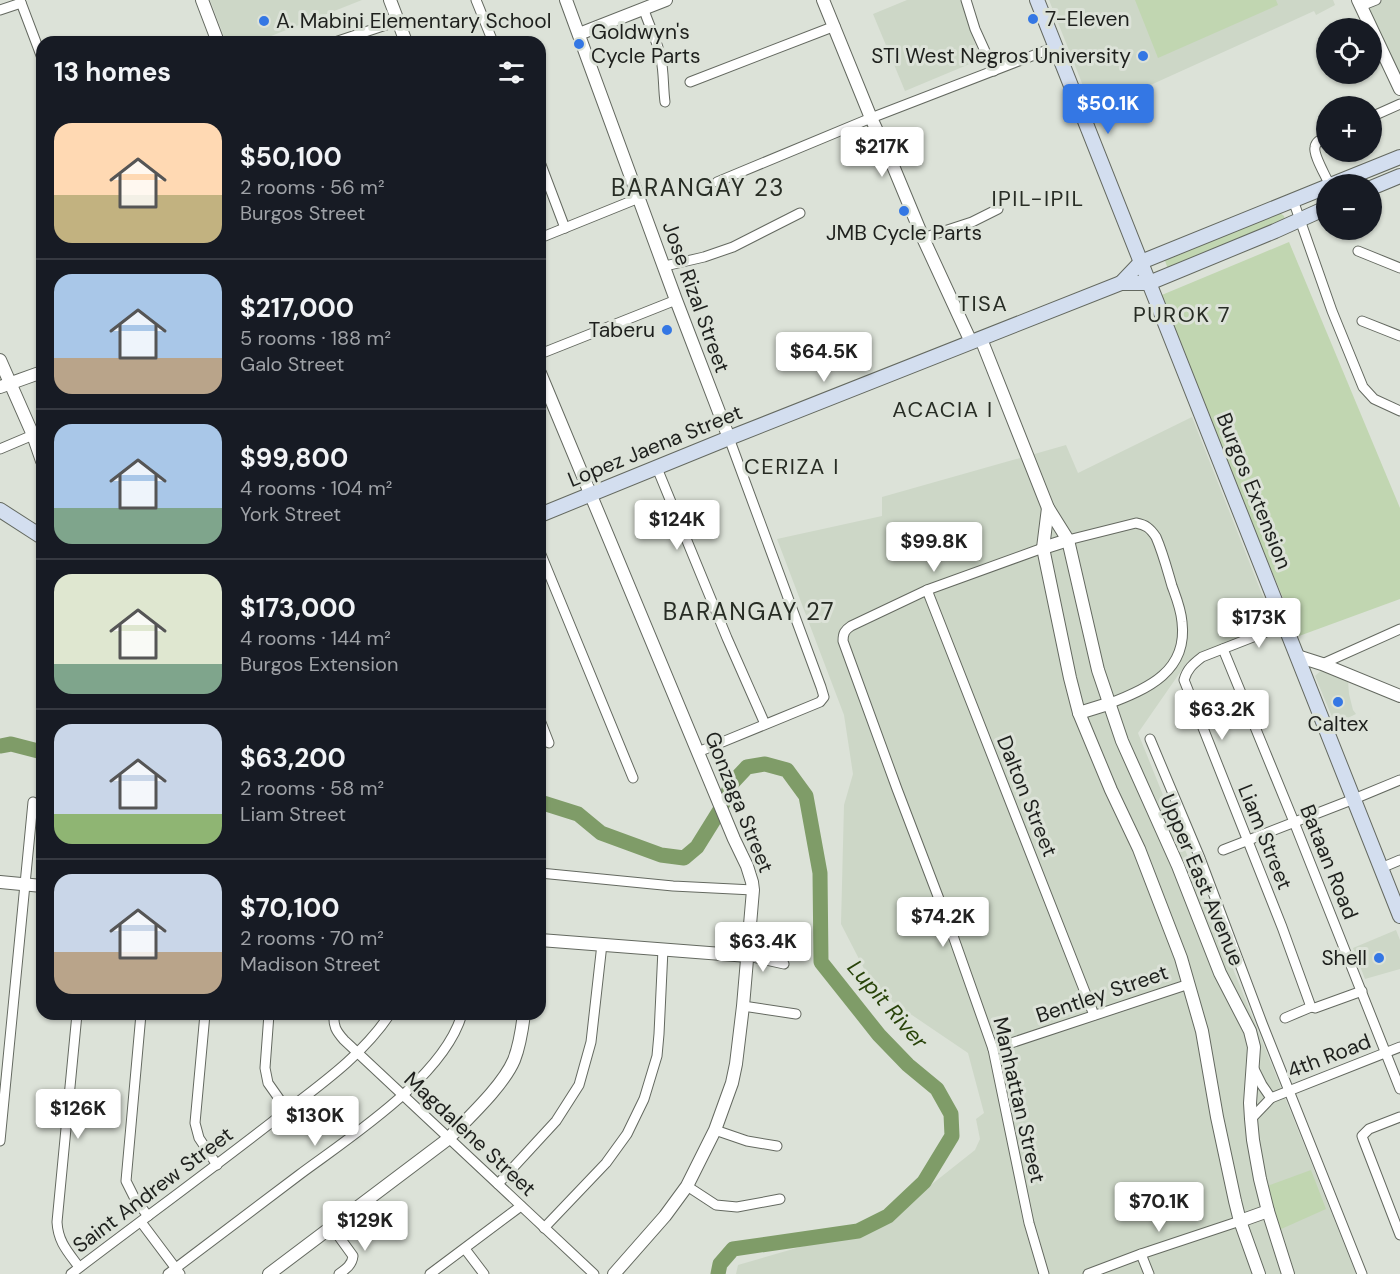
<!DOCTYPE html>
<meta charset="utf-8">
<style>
:root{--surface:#171b24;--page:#20242c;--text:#f1f3f6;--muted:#9ea1a6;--line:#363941;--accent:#3477e4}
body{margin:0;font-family:"DM Sans",sans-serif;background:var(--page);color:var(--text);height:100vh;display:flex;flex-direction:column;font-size:22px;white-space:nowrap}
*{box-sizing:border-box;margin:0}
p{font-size:20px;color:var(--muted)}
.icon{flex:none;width:33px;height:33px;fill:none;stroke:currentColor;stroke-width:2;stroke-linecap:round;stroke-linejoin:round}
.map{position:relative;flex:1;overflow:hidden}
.side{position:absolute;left:36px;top:36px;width:510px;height:984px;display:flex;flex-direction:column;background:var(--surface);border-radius:18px;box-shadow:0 2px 4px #0004}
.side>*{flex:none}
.controls{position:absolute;left:1316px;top:18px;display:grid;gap:12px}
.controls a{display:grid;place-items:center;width:66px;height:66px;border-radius:50%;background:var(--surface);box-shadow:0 2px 4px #0004;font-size:30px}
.price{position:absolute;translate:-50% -51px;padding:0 14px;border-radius:6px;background:#fff;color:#222;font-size:20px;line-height:39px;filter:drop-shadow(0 2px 3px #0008)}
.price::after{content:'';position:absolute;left:50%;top:36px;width:18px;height:14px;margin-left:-9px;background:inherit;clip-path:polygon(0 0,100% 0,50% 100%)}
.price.current{background:var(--accent);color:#fff}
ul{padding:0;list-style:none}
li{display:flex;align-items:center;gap:18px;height:150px;padding:0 18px}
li+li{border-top:2px solid var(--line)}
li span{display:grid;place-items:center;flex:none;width:168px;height:120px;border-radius:18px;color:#555}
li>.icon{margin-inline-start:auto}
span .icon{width:72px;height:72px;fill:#fffc;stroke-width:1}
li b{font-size:26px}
h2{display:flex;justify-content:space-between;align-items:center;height:72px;padding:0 18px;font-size:26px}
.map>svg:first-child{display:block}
</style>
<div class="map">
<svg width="1400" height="1274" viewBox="0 0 1400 1274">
<rect width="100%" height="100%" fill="#dce2d8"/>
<g fill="#cdd7c7">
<path d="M210,0H362L256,42H226Z"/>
<path d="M907,0H961L978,53L972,63L905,91L873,14Z"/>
<path d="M1049,0H1333L1335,5L1316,15L1314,11L1093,111Z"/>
<path d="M1364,0H1400V75Z"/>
<path d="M1192,417L1275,627L1188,661L1138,733L1356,1274H736L738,1265L800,1247L859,1235L891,1219L927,1188L975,1150L980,1139L976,1119L984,1113L968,1053L875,990L841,924L844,805L853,774L844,715L777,539L882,516V497L1066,445L1078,473Z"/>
<path d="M1323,669L1348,681L1349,694L1353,710L1356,714L1335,724L1315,676Z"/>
<path d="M1396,930L1400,940V969L1365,979L1353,948Z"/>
</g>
<g fill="#c1d6b1">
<path d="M1135,0H1276L1278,5L1158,58Z"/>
<path d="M1279,212L1284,216L1285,220L1169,272L1164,258Z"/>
<path d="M1289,242L1400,508V599L1299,636L1157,297Z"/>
<path d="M1311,1170L1326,1209L1279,1230L1267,1186Z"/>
</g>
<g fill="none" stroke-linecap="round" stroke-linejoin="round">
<g stroke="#7f9c68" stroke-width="15">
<path d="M0,746L11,744L42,752"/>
<path d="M540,802L578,814L601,833L661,855L684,858L697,847L720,810L732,783L747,767L765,764L787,770L806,796L820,873L821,962L879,1035L908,1065L937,1089L951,1114L952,1136L924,1182L888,1216L858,1231L733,1249L720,1264L718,1274"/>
</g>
<defs>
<g id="minor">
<path d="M20,0L42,58"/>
<path d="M476,0L493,42"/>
<path d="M966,0L975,29L994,71"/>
<path d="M1361,6L1376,0"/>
<path d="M0,10L21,3"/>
<path d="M644,10C649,26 658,42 661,59C664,73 663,87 665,102"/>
<path d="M335,42L398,21"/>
<path d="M690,82L835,26"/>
<path d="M1371,117L1400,104"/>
<path d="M1326,137C1322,139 1316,141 1315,147C1313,155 1326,176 1329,184"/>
<path d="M540,162L565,228"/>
<path d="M717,182L871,118L1055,47"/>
<path d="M1293,200L1332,311L1363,387L1374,399L1400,411"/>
<path d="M540,238L639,198"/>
<path d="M923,238L972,222L998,209"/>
<path d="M1358,251L1400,268"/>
<path d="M665,266L704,257L733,247L800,213"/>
<path d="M1362,321L1400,336"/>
<path d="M540,354L676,300"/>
<path d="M0,449L33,435"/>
<path d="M657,468L727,638L765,724"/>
<path d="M1068,540L1136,523C1146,525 1150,528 1156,537C1163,553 1167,569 1172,586C1176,597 1181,609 1182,622C1188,671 1148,689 1108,704"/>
<path d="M1043,548L927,590L851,626C845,630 843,633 843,641L897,789L952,933L993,1049L1029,1223L1044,1274"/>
<path d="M540,552L633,778"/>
<path d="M927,590L1094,1015"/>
<path d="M1284,625L1202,657C1193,664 1187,669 1184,680L1282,927L1311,1007L1315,1008L1362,991"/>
<path d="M1223,649L1294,822L1400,1089"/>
<path d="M1322,664L1400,629"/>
<path d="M540,720L549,743"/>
<path d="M1150,739L1200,858L1262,1023L1362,1274"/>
<path d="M698,752L820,702L824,697L821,687L729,438"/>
<path d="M1223,850L1354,799L1400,780"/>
<path d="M1381,868L1400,860"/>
<path d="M540,873L673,886L753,890"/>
<path d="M748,956L784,964"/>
<path d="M743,1006L796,1014"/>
<path d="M77,1014L57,1222C58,1242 68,1252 79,1267"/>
<path d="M141,1014L126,1181L135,1199L148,1216"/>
<path d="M205,1014L195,1123L199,1138L217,1165"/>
<path d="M269,1014L265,1068L268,1083L287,1110"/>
<path d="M334,1014C333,1026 336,1031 344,1040L594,1274"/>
<path d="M1285,1018L1311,1007"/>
<path d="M993,1049L1189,984"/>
<path d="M1253,1067L1262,1085L1271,1098"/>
<path d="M1400,1117L1369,1129L1362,1136L1363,1139L1400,1235"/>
<path d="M1251,1119L1271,1098L1400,1047"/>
<path d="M715,1130L747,1141L777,1146"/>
<path d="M0,1141L33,802"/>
<path d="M498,1184L556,1121L579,1085L591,1042L602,944"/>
<path d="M687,1186L716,1205L737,1207L780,1199"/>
<path d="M141,1222L180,1274"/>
<path d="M332,1227L353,1256C352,1265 346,1269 339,1274"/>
<path d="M544,1228L606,1163L627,1134L644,1099L657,1056L659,1034L663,949"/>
<path d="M465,1249L484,1274"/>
<path d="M1141,1254L1149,1274"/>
<path d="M71,1274C138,1223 205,1174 272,1122C314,1089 360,1059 390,1014"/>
<path d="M168,1274C211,1241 255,1208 299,1175C350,1137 444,1077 462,1014"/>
<path d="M430,1274L521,1206"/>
<path d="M1088,1274L1141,1254L1240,1221"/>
</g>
<g id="tertiary">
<path d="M202,0L218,42"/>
<path d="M390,0L406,42"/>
<path d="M566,0L676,300L729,438"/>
<path d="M823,0L871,118L891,161L923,238L971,342"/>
<path d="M1358,0L1400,89"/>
<path d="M579,34L666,0"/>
<path d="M981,339L1048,508L1068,540L1098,670L1122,741L1178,866L1220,973L1250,1031L1254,1047L1250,1103L1251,1119L1253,1140L1260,1179L1268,1211L1288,1274"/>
<path d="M0,360L33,435L42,461"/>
<path d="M540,373L734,839L747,866L752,882L753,890L743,1006L736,1064L732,1083L715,1130L687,1186L665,1216L614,1274"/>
<path d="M0,387L42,372"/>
<path d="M1048,508L1043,548L1070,678L1079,713L1111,790L1139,849L1181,958L1202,1031L1217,1117L1235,1201L1240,1221L1259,1274"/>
<path d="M1043,548L1068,540"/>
<path d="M1297,656L1322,664L1400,696"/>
<path d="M1079,713L1108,704"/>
<path d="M0,882L42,886"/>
<path d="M540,940L748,956"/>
<path d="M1240,1221L1268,1211"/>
<path d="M269,1274L448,1139C468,1118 503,1086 514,1060C520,1045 522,1030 524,1014"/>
</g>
<g id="secondary">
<path d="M1037,0L1400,916"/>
<path d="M1333,184L1400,157"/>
<path d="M1371,188L1400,176"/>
<path d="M1121,283L1141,262L1326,187"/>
<path d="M0,510L42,537"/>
<path d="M540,515L729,438L1121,283H1149L1275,231L1326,208"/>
</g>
</defs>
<use href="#minor" stroke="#646960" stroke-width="11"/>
<use href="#tertiary" stroke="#646960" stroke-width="14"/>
<use href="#secondary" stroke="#646960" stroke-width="16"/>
<use href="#minor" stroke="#fff" stroke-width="9"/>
<use href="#tertiary" stroke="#fff" stroke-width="12"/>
<use href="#secondary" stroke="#d3deef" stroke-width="14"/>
</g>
<g fill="#3477e4" stroke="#dce2d8" stroke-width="2">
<circle cx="1033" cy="19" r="6"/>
<circle cx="264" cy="21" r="6"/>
<circle cx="579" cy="44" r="6"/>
<circle cx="1143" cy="56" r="6"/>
<circle cx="904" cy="211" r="6"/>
<circle cx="667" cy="330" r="6"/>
<circle cx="1338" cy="702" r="6"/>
<circle cx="1379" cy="958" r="6"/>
</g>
<g text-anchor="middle" stroke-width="6" stroke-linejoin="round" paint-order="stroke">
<g font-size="21" fill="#1e201d" stroke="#dce2d8" text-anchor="start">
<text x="1045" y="26">7-Eleven</text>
<text x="276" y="28">A. Mabini Elementary School</text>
<text x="591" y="39">Goldwyn's<tspan x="591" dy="24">Cycle Parts</tspan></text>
<text x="1131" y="63" text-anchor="end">STI West Negros University</text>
<text x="904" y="240" text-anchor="middle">JMB Cycle Parts</text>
<text x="655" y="337" text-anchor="end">Taberu</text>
<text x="1338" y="731" text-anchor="middle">Caltex</text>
<text x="1367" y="965" text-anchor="end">Shell</text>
</g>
<g font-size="21" fill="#1e201d" stroke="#dce2d8">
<text transform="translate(696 297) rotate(70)" y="7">Jose Rizal Street</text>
<text transform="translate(655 446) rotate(-22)" y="7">Lopez Jaena Street</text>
<text transform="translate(1254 491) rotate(68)" y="7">Burgos Extension</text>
<text transform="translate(1027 796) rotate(68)" y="7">Dalton Street</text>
<text transform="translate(739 802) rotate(68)" y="7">Gonzaga Street</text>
<text transform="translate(1265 837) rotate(68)" y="7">Liam Street</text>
<text transform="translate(1329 862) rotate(68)" y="7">Bataan Road</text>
<text transform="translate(1202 880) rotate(67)" y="7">Upper East Avenue</text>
<text transform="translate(1102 994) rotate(-19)" y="7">Bentley Street</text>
<text transform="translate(1329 1056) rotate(-21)" y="7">4th Road</text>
<text transform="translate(1019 1100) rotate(77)" y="7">Manhattan Street</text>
<text transform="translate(470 1134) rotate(43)" y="7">Magdalene Street</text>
<text transform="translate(153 1190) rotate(-37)" y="7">Saint Andrew Street</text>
</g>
<g font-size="22" letter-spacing="1.5" fill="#282d25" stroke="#dce2d8">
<text x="1038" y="206">IPIL-IPIL</text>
<text x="983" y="311">TISA</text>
<text x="1182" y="322">PUROK 7</text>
<text x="943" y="417">ACACIA I</text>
<text x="792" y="474">CERIZA I</text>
</g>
<g font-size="22" font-style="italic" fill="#284309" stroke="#dce2d8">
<text transform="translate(888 1004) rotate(49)" y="8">Lupit River</text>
</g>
<g font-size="24" letter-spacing="1.5" fill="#282d25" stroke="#dce2d8">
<text x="698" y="196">BARANGAY 23</text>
<text x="749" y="620">BARANGAY 27</text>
</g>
</g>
</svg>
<div class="controls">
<a><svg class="icon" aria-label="locate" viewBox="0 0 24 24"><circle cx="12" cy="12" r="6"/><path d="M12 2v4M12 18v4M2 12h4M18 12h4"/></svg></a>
<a>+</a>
<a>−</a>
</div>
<b class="price current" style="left:1108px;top:135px">$50.1K</b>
<b class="price" style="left:882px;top:178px">$217K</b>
<b class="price" style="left:824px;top:383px">$64.5K</b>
<b class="price" style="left:677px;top:551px">$124K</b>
<b class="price" style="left:934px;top:573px">$99.8K</b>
<b class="price" style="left:1259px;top:649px">$173K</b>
<b class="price" style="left:1222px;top:741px">$63.2K</b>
<b class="price" style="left:943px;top:948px">$74.2K</b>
<b class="price" style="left:763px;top:973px">$63.4K</b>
<b class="price" style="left:78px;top:1140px">$126K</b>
<b class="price" style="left:315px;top:1147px">$130K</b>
<b class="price" style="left:1159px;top:1233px">$70.1K</b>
<b class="price" style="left:365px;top:1252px">$129K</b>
<section class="side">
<h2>13 homes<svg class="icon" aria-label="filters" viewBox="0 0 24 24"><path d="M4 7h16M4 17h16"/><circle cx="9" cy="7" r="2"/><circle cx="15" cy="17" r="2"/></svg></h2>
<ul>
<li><span style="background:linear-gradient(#ffd9b3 60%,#c2b280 0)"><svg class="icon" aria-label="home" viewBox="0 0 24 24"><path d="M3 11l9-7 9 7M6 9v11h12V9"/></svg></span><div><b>$50,100</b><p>2 rooms · 56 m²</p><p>Burgos Street</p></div></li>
<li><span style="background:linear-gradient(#a9c7e8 70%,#b9a48a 0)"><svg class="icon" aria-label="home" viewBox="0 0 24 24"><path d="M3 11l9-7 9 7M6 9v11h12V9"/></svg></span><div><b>$217,000</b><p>5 rooms · 188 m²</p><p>Galo Street</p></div></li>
<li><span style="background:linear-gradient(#a9c7e8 70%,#7fa58c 0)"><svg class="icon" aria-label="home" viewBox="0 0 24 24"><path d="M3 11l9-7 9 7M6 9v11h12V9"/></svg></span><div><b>$99,800</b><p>4 rooms · 104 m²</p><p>York Street</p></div></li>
<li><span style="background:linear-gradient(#dfe7d0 75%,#7fa58c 0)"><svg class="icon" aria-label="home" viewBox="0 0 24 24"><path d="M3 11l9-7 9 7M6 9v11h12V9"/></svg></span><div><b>$173,000</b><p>4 rooms · 144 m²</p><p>Burgos Extension</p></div></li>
<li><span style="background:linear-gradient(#c9d6e8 75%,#8fb573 0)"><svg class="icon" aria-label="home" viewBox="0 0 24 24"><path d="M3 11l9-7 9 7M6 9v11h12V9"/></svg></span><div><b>$63,200</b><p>2 rooms · 58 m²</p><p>Liam Street</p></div></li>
<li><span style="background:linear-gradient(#c9d6e8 65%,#b9a48a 0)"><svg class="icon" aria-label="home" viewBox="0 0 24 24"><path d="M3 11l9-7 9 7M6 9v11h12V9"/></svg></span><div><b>$70,100</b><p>2 rooms · 70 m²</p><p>Madison Street</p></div></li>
</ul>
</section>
</div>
